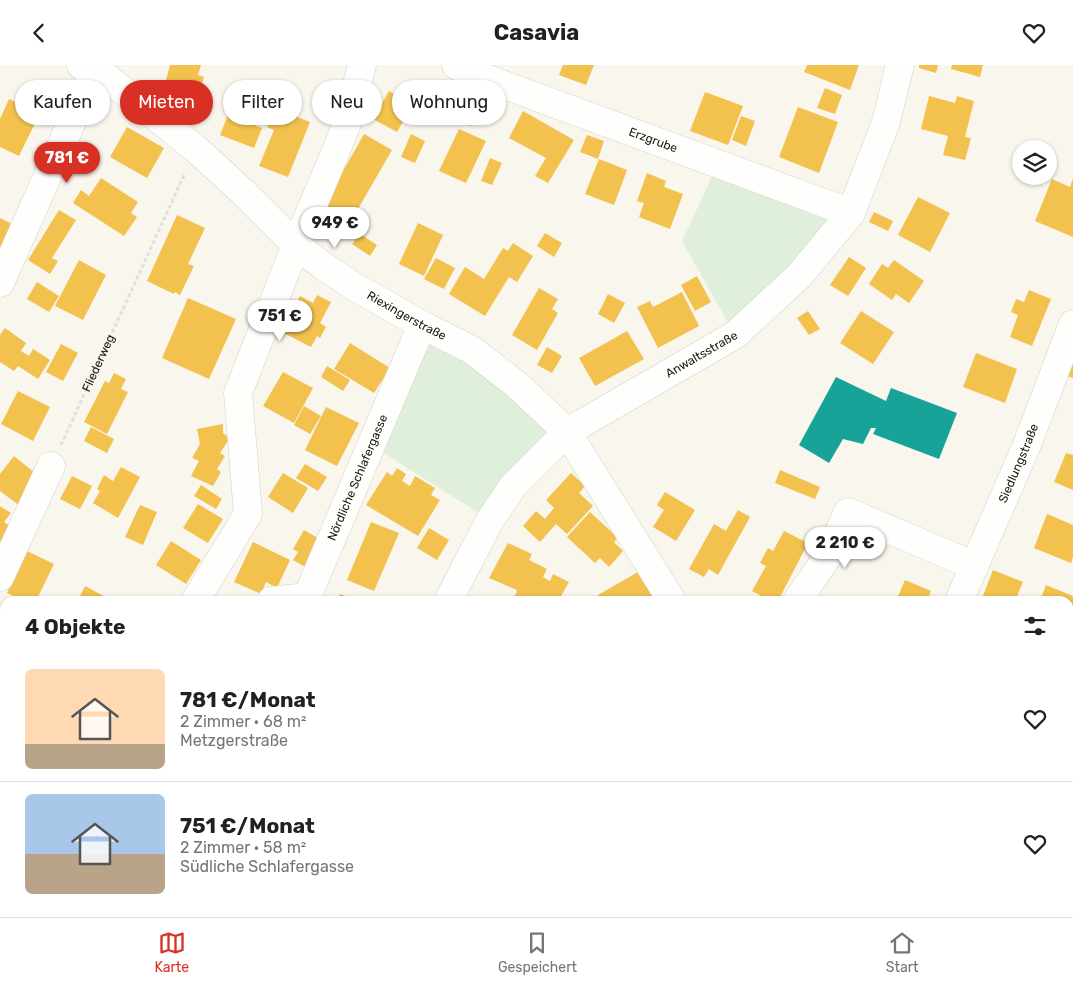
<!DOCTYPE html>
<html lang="de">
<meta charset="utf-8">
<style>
:root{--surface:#fff;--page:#f2f2f2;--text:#202124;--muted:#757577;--line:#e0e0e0;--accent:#d93025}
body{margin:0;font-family:Rubik,sans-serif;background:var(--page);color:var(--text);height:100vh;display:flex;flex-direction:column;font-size:19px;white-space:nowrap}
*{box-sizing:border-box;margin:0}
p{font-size:16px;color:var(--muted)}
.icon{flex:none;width:28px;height:28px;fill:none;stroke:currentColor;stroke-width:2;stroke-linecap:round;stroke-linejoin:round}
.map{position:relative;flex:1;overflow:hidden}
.side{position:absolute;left:0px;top:531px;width:1074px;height:321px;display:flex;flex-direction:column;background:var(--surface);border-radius:15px 15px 0 0;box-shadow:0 1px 4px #0004}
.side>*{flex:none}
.top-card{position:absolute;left:15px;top:15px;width:500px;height:45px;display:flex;gap:10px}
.tools{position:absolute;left:1012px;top:75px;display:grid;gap:10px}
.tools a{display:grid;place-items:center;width:45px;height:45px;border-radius:50%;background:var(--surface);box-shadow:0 1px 4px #0004;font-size:25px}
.price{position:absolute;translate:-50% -42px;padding:0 11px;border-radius:18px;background:#fff;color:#222;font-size:16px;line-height:32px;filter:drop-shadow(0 1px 2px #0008)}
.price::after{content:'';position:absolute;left:50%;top:30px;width:15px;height:11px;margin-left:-8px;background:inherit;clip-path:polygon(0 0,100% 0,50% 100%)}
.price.current{background:var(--accent);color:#fff}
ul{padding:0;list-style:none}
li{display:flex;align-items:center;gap:15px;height:125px;padding:0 25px}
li+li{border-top:1px solid var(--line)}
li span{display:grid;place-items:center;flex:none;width:140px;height:100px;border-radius:8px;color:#555}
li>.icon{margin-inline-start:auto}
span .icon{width:60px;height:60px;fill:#fffc;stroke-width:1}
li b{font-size:21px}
h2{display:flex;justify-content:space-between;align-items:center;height:60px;padding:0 25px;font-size:21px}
.chip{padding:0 18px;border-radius:22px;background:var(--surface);box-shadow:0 1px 4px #0004;font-size:18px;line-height:45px}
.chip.current{background:var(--accent);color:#fff}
header{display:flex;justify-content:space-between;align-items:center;height:65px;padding:0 25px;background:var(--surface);font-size:22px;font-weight:700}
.dock{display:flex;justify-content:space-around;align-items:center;height:70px;border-top:1px solid var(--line);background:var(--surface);font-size:14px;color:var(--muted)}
.dock a{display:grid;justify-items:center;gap:2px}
.dock .current{color:var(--accent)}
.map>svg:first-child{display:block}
</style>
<header><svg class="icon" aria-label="back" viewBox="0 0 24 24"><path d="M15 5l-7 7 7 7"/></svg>Casavia<svg class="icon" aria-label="heart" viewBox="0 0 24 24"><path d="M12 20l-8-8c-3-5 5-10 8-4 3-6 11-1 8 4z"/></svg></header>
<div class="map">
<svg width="1073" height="852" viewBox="0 0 1073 852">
<rect width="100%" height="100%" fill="#f9f6ed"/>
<g fill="#dfefdc">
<path d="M718,99L851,148L735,270L682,176Z"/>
<path d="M422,260L567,367L490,455L371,380Z"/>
<path d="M147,848H323L329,852H146Z"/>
</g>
<g fill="#f2c14e">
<path d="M170,0H201L198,10L204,12L196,39L162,30Z"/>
<path d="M563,0H594L586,20L559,10Z"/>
<path d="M807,0H859L850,25L804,7Z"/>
<path d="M919,0H938L936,8L919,3Z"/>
<path d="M952,0H983L980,12L951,4Z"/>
<path d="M825,23L842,30L835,49L817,43Z"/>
<path d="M389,26L413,39L397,67L373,54Z"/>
<path d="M705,27L743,41L728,80L690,66Z"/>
<path d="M449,31L478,44L471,61L441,48Z"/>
<path d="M929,31L955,38L957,31L974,36L965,72L971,73L965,95L943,90L948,71L921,64Z"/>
<path d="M9,34L40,48L19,91L0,82V54Z"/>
<path d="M234,35L257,44L251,59L262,63L254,83L220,70Z"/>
<path d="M798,42L838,57L819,108L779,92Z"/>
<path d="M275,43L310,57L288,112L259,101L274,65L267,62Z"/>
<path d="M523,46L574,75L548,118L535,111L546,93L509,73Z"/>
<path d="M741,51L755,56L746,81L732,75Z"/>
<path d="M127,62L164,83L147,113L110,92Z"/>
<path d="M459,64L486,76L466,118L439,106Z"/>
<path d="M364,69L392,85L347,163L320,147Z"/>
<path d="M411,69L425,76L415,98L401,92Z"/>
<path d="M587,70L604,76L598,94L580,87Z"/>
<path d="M490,93L502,98L492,120L481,116Z"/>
<path d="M599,94L627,105L614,140L585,129Z"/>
<path d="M647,108L666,116L664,122L683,129L670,164L639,152L644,138L637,136Z"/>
<path d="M101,113L138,137L131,148L137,152L124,171L73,138L81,125L89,131Z"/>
<path d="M1073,113V172L1035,156L1052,114L1070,122Z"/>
<path d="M918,132L950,148L930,187L898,170Z"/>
<path d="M59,145L76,155L52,193L58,196L50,209L28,195Z"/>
<path d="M874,147L893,156L888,166L869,157Z"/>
<path d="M177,150L205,163L188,199L194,201L180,230L175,227L174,229L147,216Z"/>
<path d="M0,153L12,159L0,185Z"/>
<path d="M418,158L443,170L424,211L399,199Z"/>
<path d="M545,168L562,178L554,192L537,181Z"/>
<path d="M360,169L377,180L370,191L352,179Z"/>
<path d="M513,178L533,191L517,217L509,212L485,251L449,229L465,202L484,214L503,183L508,186Z"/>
<path d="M849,192L866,203L848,231L830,220Z"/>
<path d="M436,193L455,203L444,224L424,214Z"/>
<path d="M79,195L106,210L83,255L55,241Z"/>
<path d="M894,195L924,216L909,238L896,229L892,235L869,219L882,199L888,203Z"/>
<path d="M697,211L711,237L695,246L681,220Z"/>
<path d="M37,217L59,231L49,247L27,234Z"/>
<path d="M539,223L558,234L552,244L558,248L537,285L512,270Z"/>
<path d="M1029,225L1051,234L1032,281L1010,272L1018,250L1011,247L1016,234L1024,237Z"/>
<path d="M682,227L699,261L658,283L637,242L650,236L653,242Z"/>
<path d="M608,229L625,238L614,258L598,249Z"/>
<path d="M317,230L331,237L320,258L326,262L320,273L317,271L311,282L282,267L300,231L313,238Z"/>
<path d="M188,233L236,254L209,314L162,293Z"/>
<path d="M808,246L820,264L809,270L797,253Z"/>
<path d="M861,246L894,267L873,299L840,278Z"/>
<path d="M5,263L26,278L21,286L29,291L33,284L50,295L38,314L18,301L14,306L0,297V270Z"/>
<path d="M627,266L644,294L595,321L579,293Z"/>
<path d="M350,278L390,303L374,328L334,304Z"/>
<path d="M61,279L78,288L63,316L46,307Z"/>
<path d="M547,282L562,291L552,308L537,300Z"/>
<path d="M976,288L1017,304L1005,338L963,322Z"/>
<path d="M1073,295V313L1067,311Z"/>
<path d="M327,301L350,315L343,326L321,312Z"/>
<path d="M283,307L313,323L294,358L263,341Z"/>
<path d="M114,308L126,314L121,324L128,327L107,369L84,357L105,316L109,318Z"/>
<path d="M18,326L50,342L33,376L1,359Z"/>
<path d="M304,341L321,351L310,369L294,360Z"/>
<path d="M326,342L359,358L337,401L305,385Z"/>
<path d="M223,359V368L230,373L220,388L225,391L217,404L221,407L213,421L191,411L199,396L192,393L200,379L197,364Z"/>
<path d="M91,362L114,374L107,388L84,376Z"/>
<path d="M1066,388L1073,390V425L1054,417Z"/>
<path d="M14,391L41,413L20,441L0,426V409Z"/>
<path d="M305,399L327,412L318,426L296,413Z"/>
<path d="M121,402L140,412L118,453L93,438L100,426L97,424L104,410L113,416Z"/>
<path d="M397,403L406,409L402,416L410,421L415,411L435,423L431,430L440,435L418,471L366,440L387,407L392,411Z"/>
<path d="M780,405L820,422L815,434L775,418Z"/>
<path d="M283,408L308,423L293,448L268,432Z"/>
<path d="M571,408L585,421L579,428L593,441L567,469L556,459L540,477L523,461L536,446L545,454L554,443L546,435Z"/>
<path d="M72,411L92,421L80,444L60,434Z"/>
<path d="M201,420L222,434L216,444L194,431Z"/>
<path d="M665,427L695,445L676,476L653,462L664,445L657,440Z"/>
<path d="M198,439L223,454L208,478L183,463Z"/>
<path d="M140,440L157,447L143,480L125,472Z"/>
<path d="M0,441L11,448L4,457L15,464L0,486Z"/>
<path d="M738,445L750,452L718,510L709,504L704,512L689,504L714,459L726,466Z"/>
<path d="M590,447L618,473L614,477L623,486L609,502L600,493L595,498L567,472Z"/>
<path d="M1047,449L1073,460V492L1071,498L1034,483Z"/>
<path d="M371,457L399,468L374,526L347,515Z"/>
<path d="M429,463L449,475L437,495L417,483Z"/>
<path d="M304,465L323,476L307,503L293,495L298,487L293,484Z"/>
<path d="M784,466L808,478L778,536H771L752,526L766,501L760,498L768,483L773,486Z"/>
<path d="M171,476L201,495L186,519L156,500Z"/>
<path d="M253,477L290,495L277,523L266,517L261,529L234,517Z"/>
<path d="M508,478L532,489L529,495L547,504L543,512L550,516L553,509L569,517L560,533L564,536H527L515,531L517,525L489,513Z"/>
<path d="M27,486L54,499L36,536H24L7,528Z"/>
<path d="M993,505L1023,517L1015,536H981Z"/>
<path d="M638,507L655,536H600L598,530Z"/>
<path d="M905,515L931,526L927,536H896Z"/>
<path d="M1046,520L1073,531V557L1069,567V536H1040Z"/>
<path d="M85,521L113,536H85L79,533Z"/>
<path d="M340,529L358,536H338Z"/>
<path d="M1069,646L1073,648V693L1069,691Z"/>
<path d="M5,819V848H14L10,849L12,852H0V822Z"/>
<path d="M23,848H49L50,852H25Z"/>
<path d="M79,848H139L137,852H89Z"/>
<path d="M559,848H601L599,852H556Z"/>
<path d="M979,848H1017L1015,852H976Z"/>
</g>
<path fill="#e4572e" d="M532,848H559L556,852H529Z"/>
<g fill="#17a398">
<path d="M836,312L886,336L891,323L957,348L939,394L873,369L876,363H871L863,379L843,374L829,398L799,380Z"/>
<path d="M5,736V766L0,768V738Z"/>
<path d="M169,848H274L273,852H178Z"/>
</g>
<path fill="#8d8d92" d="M910,848H924L932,852H907Z"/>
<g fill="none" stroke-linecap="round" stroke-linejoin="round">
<defs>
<g id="minor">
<path id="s2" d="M81,0L95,3L196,84L244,128L296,180L322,200L355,222L422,260L472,285L517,320L567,367L672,536"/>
<path id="s3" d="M456,0L469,7L851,148"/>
<path d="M0,218L97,0"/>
<path d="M0,512L51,401"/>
<path d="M195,536L248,449L238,328L296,180L336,86L347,58L362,0"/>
<path id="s4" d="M271,536L307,532L422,260"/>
<path id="s5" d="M448,536L490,455L513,421L567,367L735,270L799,211L851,148L886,57L900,0"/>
<path d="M797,536L828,491L848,447L975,501"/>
<path id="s6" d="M959,536L1026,382L1073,259"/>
<path d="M0,620L5,613"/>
<path d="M0,646L5,651"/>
<path d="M474,852L477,848"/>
<path d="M877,852L879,848"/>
</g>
<g id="major">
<path d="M0,801L5,799"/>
<path d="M1069,815L1073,817"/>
<path d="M709,848L717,852"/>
<path d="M808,852L818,848"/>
</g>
</defs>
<use href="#minor" stroke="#d4d1c7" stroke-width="29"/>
<use href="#major" stroke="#d4d1c7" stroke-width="29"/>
<g stroke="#e1e0dd" stroke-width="3" stroke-dasharray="4 2.5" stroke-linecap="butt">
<path id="s1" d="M61,380L185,108"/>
<path d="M0,725L5,723"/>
<path d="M296,848L302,852"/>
<path d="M156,852V848"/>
</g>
<use href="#minor" stroke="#fefefc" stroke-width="28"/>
<use href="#major" stroke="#fefefc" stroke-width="28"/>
</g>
<g text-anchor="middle" stroke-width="5" stroke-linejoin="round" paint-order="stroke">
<g font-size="12" fill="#1b170d" stroke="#fff">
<text dy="4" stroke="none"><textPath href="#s3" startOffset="211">Erzgrube</textPath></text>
<text dy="4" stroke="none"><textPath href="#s2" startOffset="414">Riexingerstraße</textPath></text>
<text dy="4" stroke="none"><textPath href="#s5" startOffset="364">Anwaltsstraße</textPath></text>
<text dy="4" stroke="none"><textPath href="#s1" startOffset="90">Fliederweg</textPath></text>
<text dy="4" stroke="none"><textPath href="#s6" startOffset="150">Siedlungstraße</textPath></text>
<text dy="4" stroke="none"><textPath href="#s4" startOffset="166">Nördliche Schlafergasse</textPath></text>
</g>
</g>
</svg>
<div class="tools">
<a><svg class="icon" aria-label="layers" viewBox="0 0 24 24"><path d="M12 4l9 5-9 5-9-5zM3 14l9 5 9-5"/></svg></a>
</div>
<b class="price current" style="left:67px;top:119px">781 €</b>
<b class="price" style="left:335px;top:184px">949 €</b>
<b class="price" style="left:280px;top:277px">751 €</b>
<b class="price" style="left:845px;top:504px">2 210 €</b>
<div class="top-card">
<a class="chip">Kaufen</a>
<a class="chip current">Mieten</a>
<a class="chip">Filter</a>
<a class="chip">Neu</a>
<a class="chip">Wohnung</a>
</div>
<section class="side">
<h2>4 Objekte<svg class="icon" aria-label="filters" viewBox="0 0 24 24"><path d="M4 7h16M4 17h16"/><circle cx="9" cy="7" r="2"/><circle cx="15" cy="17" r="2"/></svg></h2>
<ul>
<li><span style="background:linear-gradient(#ffd9b3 75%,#b9a48a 0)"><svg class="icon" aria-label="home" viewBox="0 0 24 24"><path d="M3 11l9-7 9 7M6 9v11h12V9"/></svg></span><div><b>781 €/Monat</b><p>2 Zimmer · 68 m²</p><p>Metzgerstraße</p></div><svg class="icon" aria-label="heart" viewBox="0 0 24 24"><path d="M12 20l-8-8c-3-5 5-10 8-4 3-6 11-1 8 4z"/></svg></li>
<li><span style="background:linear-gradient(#a9c7e8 60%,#b9a48a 0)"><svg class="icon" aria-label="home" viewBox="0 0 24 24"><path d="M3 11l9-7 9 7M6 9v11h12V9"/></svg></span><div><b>751 €/Monat</b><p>2 Zimmer · 58 m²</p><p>Südliche Schlafergasse</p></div><svg class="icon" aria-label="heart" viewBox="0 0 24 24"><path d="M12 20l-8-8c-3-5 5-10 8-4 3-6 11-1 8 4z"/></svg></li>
</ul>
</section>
</div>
<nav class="dock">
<a class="current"><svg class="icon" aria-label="map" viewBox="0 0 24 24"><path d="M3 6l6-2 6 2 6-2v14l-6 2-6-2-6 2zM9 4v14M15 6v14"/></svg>Karte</a>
<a><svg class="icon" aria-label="saved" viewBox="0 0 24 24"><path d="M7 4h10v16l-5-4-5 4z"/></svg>Gespeichert</a>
<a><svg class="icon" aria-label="home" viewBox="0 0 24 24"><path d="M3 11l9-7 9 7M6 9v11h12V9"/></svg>Start</a>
</nav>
